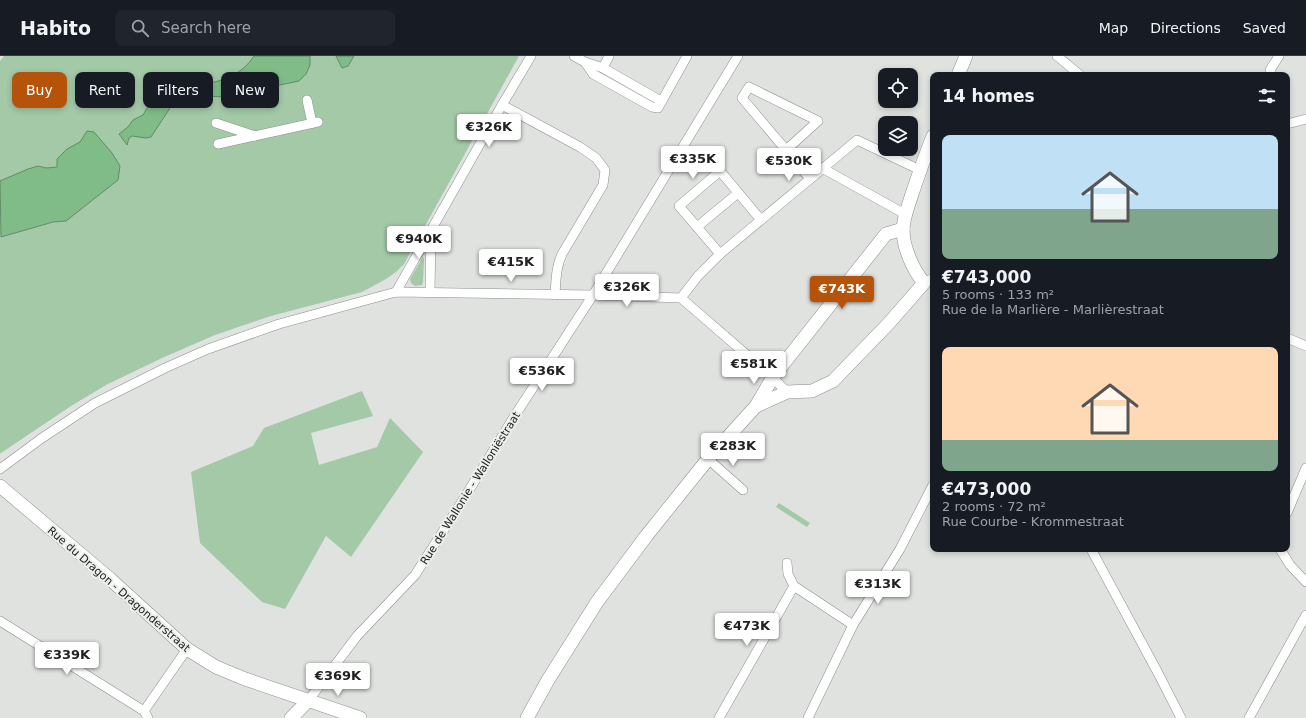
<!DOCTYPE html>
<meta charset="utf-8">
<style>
:root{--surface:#171b24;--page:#20242c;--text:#f1f3f6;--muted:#9ea1a6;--line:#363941;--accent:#b45309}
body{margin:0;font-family:"DejaVu Sans",sans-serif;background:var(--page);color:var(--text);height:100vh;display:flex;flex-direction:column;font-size:15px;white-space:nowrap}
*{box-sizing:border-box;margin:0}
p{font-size:13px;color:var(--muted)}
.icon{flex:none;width:22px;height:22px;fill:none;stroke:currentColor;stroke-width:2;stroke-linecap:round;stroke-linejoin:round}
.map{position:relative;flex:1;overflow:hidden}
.sheet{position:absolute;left:930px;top:16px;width:360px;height:480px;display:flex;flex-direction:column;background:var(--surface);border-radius:8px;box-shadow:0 2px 6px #0003}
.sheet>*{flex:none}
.hud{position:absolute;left:12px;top:16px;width:380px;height:36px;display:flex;gap:8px}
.buttons{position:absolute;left:878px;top:12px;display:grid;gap:8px}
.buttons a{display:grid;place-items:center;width:40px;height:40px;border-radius:8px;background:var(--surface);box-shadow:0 2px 6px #0003;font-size:20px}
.price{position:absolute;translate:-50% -34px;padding:0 9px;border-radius:4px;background:#fff;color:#222;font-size:13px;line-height:26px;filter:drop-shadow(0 1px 2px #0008)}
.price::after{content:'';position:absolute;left:50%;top:24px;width:12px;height:9px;margin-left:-6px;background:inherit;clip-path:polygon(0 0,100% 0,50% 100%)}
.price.active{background:var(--accent);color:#fff}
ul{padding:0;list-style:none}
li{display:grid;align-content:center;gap:8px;height:212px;padding:0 12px}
li span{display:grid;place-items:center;height:124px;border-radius:8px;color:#555}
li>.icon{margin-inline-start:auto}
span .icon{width:72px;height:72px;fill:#fffc;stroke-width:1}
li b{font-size:17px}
h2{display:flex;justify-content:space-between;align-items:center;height:48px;padding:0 12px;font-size:17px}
.pill{padding:0 14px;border-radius:8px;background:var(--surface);box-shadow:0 2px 6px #0003;font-size:14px;line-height:36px}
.pill.active{background:var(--accent);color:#fff}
header{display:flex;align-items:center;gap:24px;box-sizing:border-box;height:56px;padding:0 20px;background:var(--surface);border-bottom:1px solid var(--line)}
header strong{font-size:19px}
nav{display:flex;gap:22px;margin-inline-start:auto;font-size:14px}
.search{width:280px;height:36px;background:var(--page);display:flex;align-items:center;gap:10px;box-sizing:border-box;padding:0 14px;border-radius:8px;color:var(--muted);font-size:15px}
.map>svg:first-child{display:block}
</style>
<header>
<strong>Habito</strong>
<div class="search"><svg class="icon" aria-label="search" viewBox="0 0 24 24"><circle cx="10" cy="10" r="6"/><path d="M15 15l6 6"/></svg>Search here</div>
<nav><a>Map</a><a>Directions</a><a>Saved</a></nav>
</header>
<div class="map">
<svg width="1306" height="662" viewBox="0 0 1306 662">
<rect width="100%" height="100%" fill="#dfe2df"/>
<g fill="#a3c9a7">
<path d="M4,0H519L404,208L396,216L386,223L362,236L271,260L215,279L162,302L106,329L71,350L1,397H0V5Z"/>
<path d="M423,201L424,203L423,226L422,229L415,230L411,227L410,223Z"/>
<path d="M362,335L373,360L311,377L319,409L377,391L390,362L423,396L351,501L326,480L285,553L262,546L200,487L191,416L253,390L264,372Z"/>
<path d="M779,447L810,467L807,471L776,451Z"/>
</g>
<g fill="#7fbc87" stroke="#618c67">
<path d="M254,0H310V9L306,18L299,25L275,30L265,29L236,38L222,41L210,40L201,37L192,36L183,40L170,52L151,81L146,82L132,80L129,82L127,89L119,78L128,71L133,64L143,59L150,47L174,32L179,27L186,23C192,24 201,28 208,27C226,25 244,16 254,0Z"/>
<path d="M336,0H354L348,10L342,12Z"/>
<path d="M87,75L94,76L112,97L120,110L118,124L66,165L53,166L1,181L0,125L28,113L38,110L46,112L57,111V103L67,93L80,86Z"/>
</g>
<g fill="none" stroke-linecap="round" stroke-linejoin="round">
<defs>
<g id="street">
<path d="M574,0L585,6L603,12L661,45"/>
<path d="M1057,0L1080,19"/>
<path d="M585,6L593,18L652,51L658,52L687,0"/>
<path d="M603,12L609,0"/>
<path d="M1272,19L1270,14L1279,0"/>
<path d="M307,44L312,67"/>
<path d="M502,49L580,91L596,102L605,114L603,129L562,198C556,211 556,224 555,239"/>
<path d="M216,67L255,80"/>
<path d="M1287,68L1306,63"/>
<path d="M218,88L318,66"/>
<path d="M786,94L742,42L749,31L818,65L786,94L810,123"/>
<path d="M822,112L905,158"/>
<path d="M697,171L738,137"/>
<path d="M720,198L679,150L720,115L761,164"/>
<path d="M924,227L933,222"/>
<path d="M430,235L431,177"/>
<path d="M396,236L502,49L531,0"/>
<path d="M681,242L698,220L720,198L857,84L920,114"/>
<path d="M1287,282L1306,290"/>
<path d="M708,403L743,434"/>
<path d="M0,413L42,382L95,347L165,312L208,293L279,268L396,236L593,239L681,242L769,318L787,336"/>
<path d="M1287,457L1306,412"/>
<path d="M1091,493L1158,617L1181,662"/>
<path d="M1280,493L1290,509L1306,526"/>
<path d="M787,507L788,518L794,530L853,569"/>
<path d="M0,565L144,655L148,662"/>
<path d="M308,645L357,580L415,519L463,444L512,364L593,239L738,0"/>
<path d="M144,655L187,593"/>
<path d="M719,662L794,530"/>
<path d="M808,662L853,569L900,493L933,429"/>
<path d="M1249,662L1306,559"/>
</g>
<g id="secondary">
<path d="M958,19L966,0"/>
<path d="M756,350L773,321L886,178L903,173"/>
<path d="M0,430L109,522L187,593L216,611L245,623L360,662"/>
<path d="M291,662L308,645"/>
<path d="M527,662L548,624L597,546L647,479L708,403L756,350L787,336L812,335L833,325L889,267L924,227C913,214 903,191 903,174C903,163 908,151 911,141C918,120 925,100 933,80"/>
</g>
</defs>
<use href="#street" stroke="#8c8f8c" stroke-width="10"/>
<use href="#secondary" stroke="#8c8f8c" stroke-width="14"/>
<use href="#street" stroke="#fff" stroke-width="9"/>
<use href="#secondary" stroke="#fff" stroke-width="13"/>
</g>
<g text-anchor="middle" stroke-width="4" stroke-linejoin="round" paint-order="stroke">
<g font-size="11" fill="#1c1d1c" stroke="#ecefec">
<text transform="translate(470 432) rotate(-58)" y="4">Rue de Wallonie - Walloniëstraat</text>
<text transform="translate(119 533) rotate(41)" y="4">Rue du Dragon - Dragonderstraat</text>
</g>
</g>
</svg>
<div class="buttons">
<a><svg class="icon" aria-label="locate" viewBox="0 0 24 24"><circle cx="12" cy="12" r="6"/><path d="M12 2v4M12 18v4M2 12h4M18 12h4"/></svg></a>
<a><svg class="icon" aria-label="layers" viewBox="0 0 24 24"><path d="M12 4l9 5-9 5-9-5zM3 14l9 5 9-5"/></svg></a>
</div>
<b class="price" style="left:489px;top:92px">€326K</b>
<b class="price" style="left:693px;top:124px">€335K</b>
<b class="price" style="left:789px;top:126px">€530K</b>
<b class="price" style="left:419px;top:204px">€940K</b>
<b class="price" style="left:511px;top:227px">€415K</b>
<b class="price" style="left:627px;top:252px">€326K</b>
<b class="price active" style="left:842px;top:254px">€743K</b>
<b class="price" style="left:754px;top:329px">€581K</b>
<b class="price" style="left:542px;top:336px">€536K</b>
<b class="price" style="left:733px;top:411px">€283K</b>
<b class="price" style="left:878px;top:549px">€313K</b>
<b class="price" style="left:747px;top:591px">€473K</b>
<b class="price" style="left:67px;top:620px">€339K</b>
<b class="price" style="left:338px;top:641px">€369K</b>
<div class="hud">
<a class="pill active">Buy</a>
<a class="pill">Rent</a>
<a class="pill">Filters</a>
<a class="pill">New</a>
</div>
<section class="sheet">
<h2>14 homes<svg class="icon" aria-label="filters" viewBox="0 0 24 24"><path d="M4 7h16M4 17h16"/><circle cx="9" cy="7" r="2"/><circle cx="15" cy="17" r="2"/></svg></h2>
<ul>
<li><span style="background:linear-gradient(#bfe0f5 60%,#7fa58c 0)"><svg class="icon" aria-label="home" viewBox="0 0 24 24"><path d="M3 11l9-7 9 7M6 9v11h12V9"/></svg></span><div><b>€743,000</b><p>5 rooms · 133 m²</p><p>Rue de la Marlière - Marlièrestraat</p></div></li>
<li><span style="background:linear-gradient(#ffd9b3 75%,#7fa58c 0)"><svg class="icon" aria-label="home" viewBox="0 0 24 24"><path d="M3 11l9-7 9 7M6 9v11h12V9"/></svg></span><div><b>€473,000</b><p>2 rooms · 72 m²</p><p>Rue Courbe - Krommestraat</p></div></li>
</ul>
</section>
</div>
